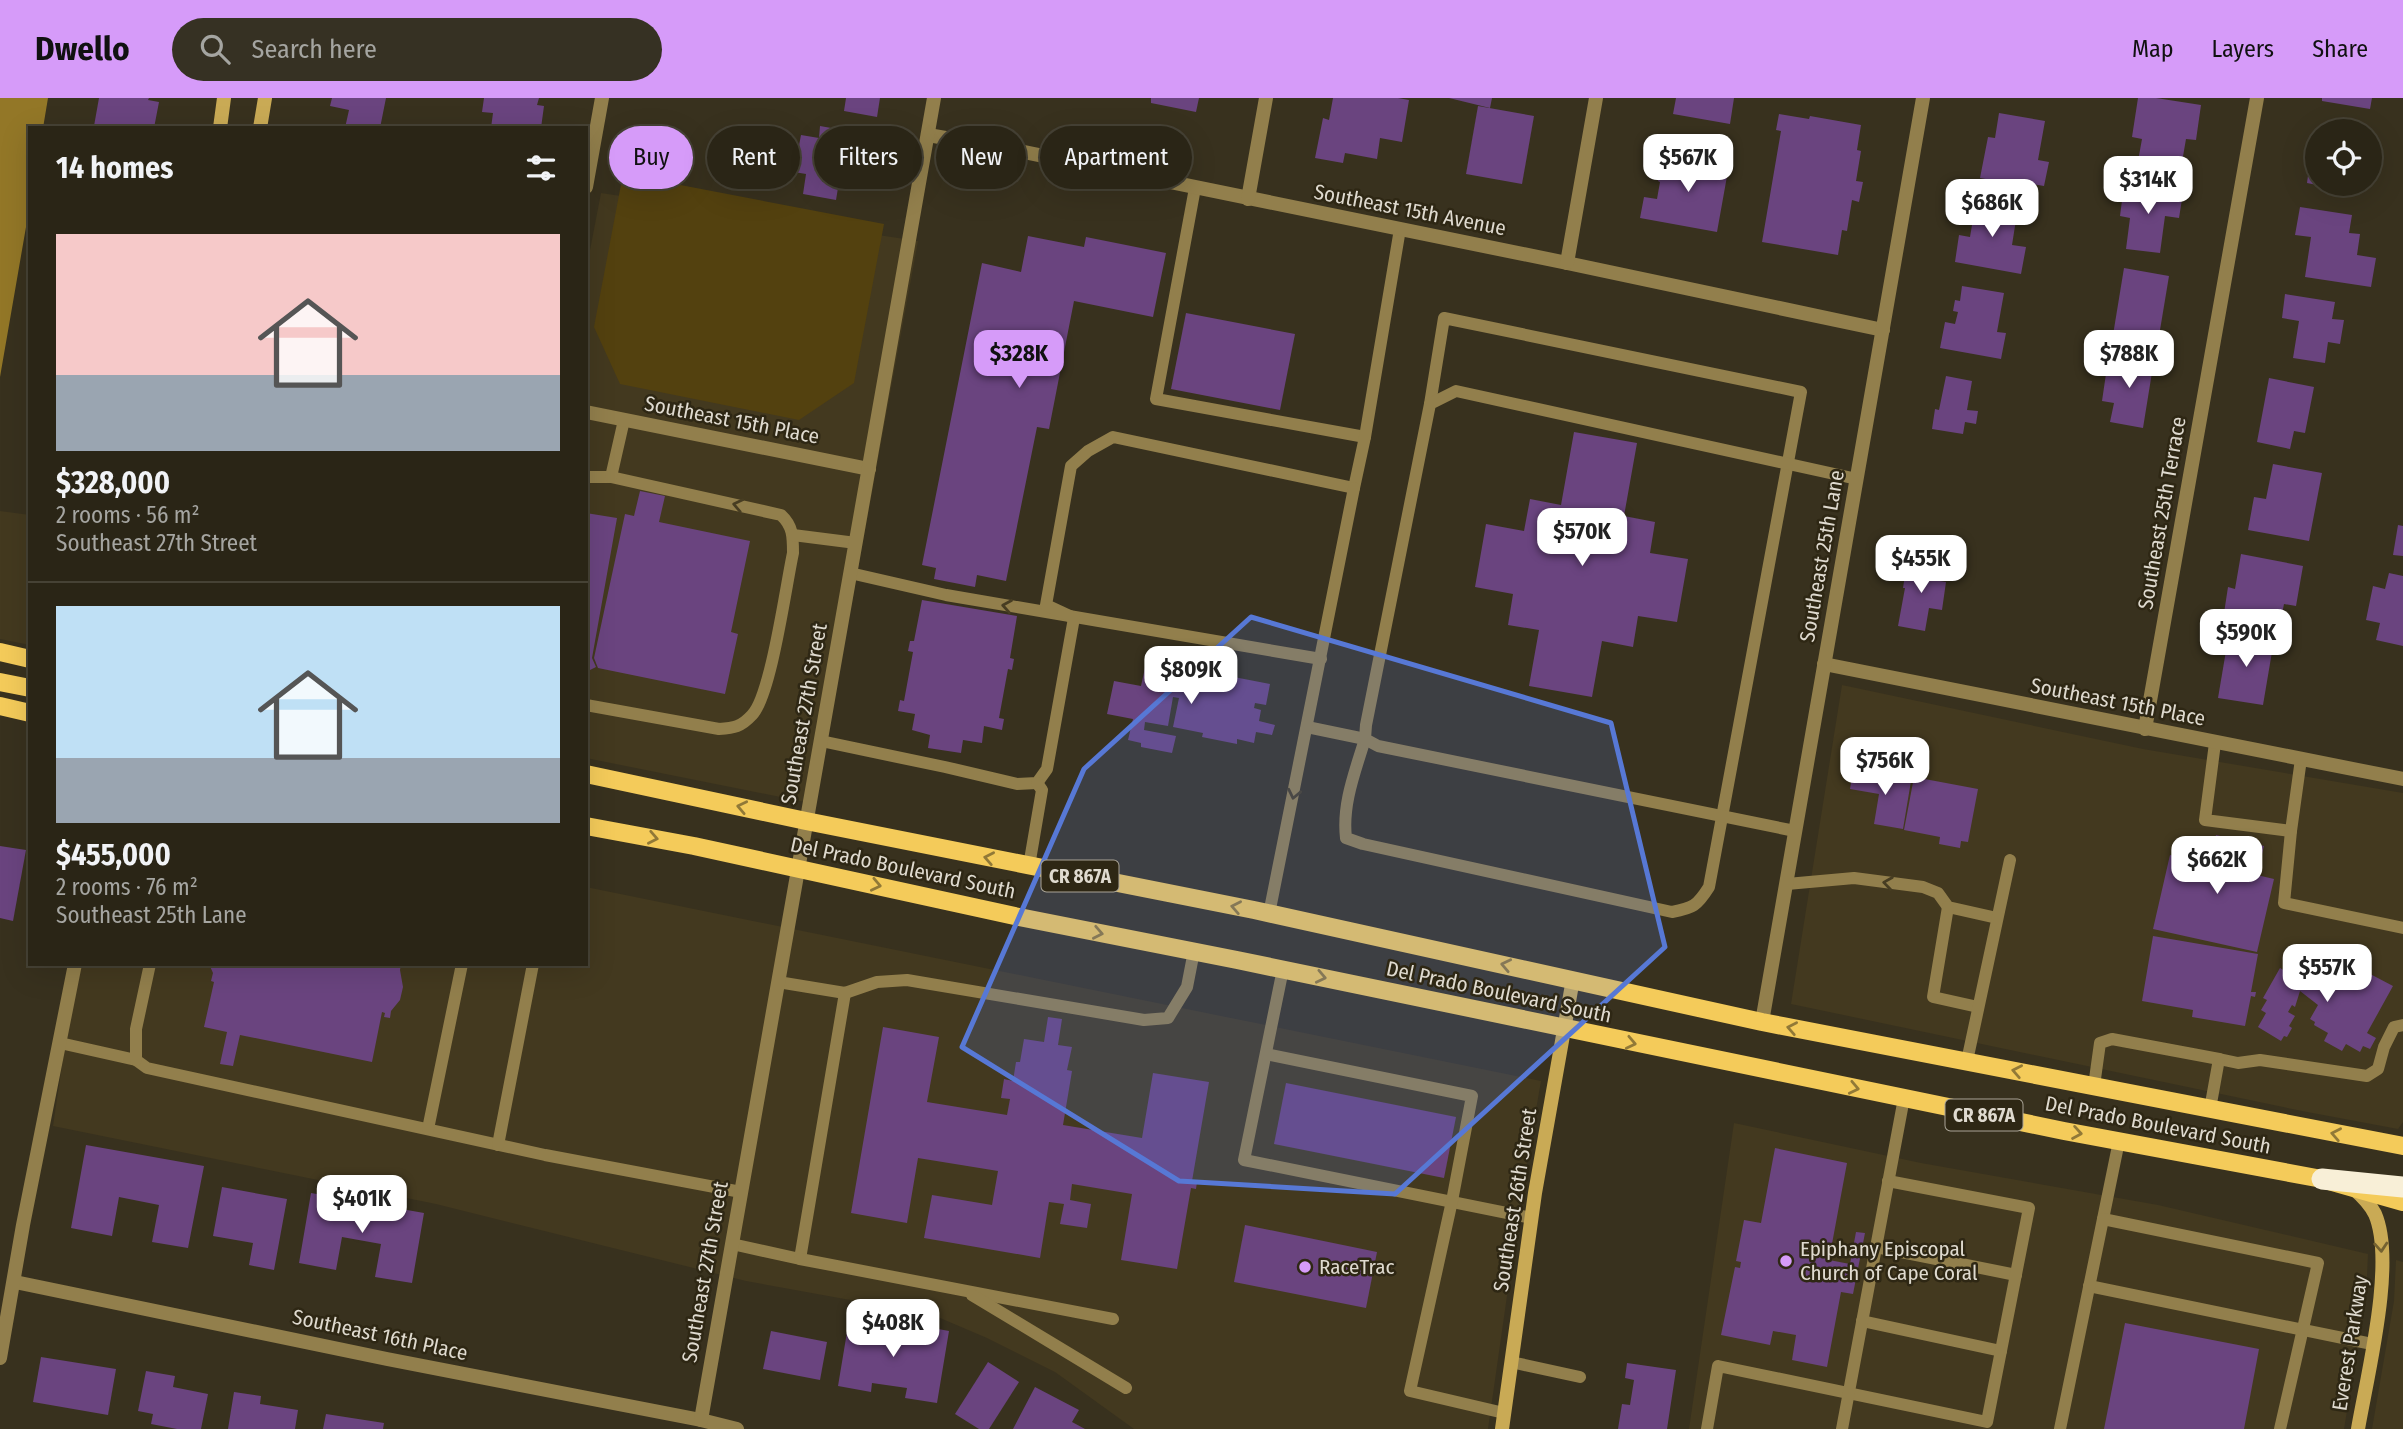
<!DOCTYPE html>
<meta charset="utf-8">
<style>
:root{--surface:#2a2516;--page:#363123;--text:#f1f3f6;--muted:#a5a5a1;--line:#464235;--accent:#d69bf9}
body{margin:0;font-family:"Fira Sans Condensed",sans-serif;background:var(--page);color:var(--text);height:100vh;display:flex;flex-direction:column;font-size:26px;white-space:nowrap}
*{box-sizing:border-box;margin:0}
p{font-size:23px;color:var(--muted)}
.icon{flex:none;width:38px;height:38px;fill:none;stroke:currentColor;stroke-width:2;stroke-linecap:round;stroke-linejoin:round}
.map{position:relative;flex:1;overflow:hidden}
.panel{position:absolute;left:28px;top:28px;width:560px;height:840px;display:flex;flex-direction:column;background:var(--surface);border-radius:0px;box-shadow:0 7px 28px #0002,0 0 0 2px var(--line)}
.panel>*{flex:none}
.top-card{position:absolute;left:609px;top:28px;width:665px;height:63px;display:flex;gap:14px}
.buttons{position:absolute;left:2305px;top:21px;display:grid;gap:14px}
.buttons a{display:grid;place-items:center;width:77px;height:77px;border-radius:50%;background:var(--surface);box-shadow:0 7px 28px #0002,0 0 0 2px var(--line);font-size:35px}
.price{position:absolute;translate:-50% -60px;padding:0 16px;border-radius:14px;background:#fff;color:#222;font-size:23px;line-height:46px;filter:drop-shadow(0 2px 4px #0008)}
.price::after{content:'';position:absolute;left:50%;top:42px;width:21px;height:16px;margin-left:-10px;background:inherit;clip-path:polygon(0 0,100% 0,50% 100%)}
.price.on{background:var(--accent);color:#111}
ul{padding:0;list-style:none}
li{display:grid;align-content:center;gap:14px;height:371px;padding:0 28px}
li+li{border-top:2px solid var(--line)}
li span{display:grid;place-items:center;height:217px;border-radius:0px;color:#555}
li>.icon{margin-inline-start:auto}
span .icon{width:126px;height:126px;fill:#fffc;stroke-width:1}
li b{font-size:30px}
h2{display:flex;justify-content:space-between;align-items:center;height:84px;padding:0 28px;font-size:30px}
.chip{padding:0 24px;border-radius:32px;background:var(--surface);box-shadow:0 7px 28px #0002,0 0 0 2px var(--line);font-size:24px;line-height:63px}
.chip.on{background:var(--accent);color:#111}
header{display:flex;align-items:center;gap:42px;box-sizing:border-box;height:98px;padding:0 35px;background:var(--accent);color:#111}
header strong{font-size:33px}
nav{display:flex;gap:38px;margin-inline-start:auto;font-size:24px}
.search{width:490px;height:63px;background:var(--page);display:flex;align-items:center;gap:18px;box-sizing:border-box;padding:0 24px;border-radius:38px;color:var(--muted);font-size:26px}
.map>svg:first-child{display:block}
</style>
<header>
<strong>Dwello</strong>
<div class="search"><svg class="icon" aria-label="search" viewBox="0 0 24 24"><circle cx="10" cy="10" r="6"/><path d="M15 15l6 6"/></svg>Search here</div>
<nav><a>Map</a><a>Layers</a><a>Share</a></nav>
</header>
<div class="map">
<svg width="2403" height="1331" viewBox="0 0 2403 1331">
<rect width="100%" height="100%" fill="#38311e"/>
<g fill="#43391f">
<path d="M601,95L918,143L815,706L586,660V173Z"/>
<path d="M0,413L30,417V547L0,541Z"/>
<path d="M1842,587L2143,651L2403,695V1024L2398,1031L2302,1013L1791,906Z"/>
<path d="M586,789L1541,983L1522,1093L1488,1331H1134L1055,1274L987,1240L933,1217L746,1183L436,1106L53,1028L77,866H586Z"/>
<path d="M1734,1025L1921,1065L2158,1107L2368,1156L2366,1199L2344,1331H1689Z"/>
<path d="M2396,1162L2403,1164V1331H2372L2394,1203Z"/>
</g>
<path fill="#53410f" d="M623,76L884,126L854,285L799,322L620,286L594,229Z"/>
<path fill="#937727" d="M0,0H48L43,30H30V106L0,279Z"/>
<g fill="#6a447f">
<path d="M99,0H149L148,2L159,4L154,30L94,28Z"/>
<path d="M332,0H386L380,30H345L349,12L330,8Z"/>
<path d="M484,0H539L537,7L544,8L541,30H491L493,15L482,14Z"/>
<path d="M846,0H880L877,19L844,13Z"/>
<path d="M1151,0H1199L1196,14L1151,5Z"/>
<path d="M1333,0H1398L1409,2L1402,44L1380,40L1377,61L1345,55L1343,65L1315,60L1323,20L1329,22Z"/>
<path d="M1449,0H1492L1490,10Z"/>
<path d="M1676,0H1734L1730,26L1673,16Z"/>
<path d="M2138,0H2156L2201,7L2196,42L2186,41L2181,70L2138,63L2142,41L2132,39Z"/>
<path d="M2322,0H2372L2370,11L2322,3Z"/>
<path d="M1478,8L1534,18L1522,86L1466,76Z"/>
<path d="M1999,15L2045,23L2038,62L2049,64L2044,88L2008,82L2007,85L1980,80L1988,39L1995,40Z"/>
<path d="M1779,16L1809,21L1810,18L1861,27L1857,52L1861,53L1856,83L1863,84L1859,104L1852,102L1847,133L1842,132L1838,157L1762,144L1781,33L1776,32Z"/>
<path d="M820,28L871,37L867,64L843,60L836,102L803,96L806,76L794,74L801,37L819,40Z"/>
<path d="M2311,55L2317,56V87L2307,85Z"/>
<path d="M1665,56L1729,67L1717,134L1640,120L1644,99L1657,101L1660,84L1658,83Z"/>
<path d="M2321,86H2357L2356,93Z"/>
<path d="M2124,87L2183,95L2179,120L2165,118L2160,155L2126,151L2130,120L2120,118Z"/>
<path d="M1977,102L2018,109L2012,147L2026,149L2021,176L1955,164L1959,137L1970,139L1972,127L1966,126L1968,115L1974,117Z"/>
<path d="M2300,109L2352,117L2349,135L2360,136L2357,157L2376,160L2371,189L2305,179L2311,139L2295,137Z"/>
<path d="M1028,138L1084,149L1086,139L1166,155L1153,219L1074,203L1049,331L1037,329L1006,483L977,477L975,489L934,481L936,470L922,467L982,165L1021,174Z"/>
<path d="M2124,170L2169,178L2158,244L2113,237Z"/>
<path d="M1962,188L2004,195L1997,234L2006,235L2001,261L1940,250L1945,224L1955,226L1958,214L1953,213L1955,202L1960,203Z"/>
<path d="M2285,196L2335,204L2332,221L2344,222L2340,246L2328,244L2325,265L2293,260L2299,223L2282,220Z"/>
<path d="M1186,215L1295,236L1280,312L1171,291Z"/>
<path d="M2122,257L2154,262L2143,330L2110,324L2114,305L2102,303L2107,269L2120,271Z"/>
<path d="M1946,278L1972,283L1967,312L1978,313L1976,326L1965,324L1963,336L1932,331L1935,311L1939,312Z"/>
<path d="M2269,280L2314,289L2305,335L2294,333L2290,351L2257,344Z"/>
<path d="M1574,334L1637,345L1624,418L1655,424L1650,455L1688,461L1677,524L1638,518L1633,549L1602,543L1592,599L1529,588L1539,532L1508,527L1513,496L1475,489L1486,426L1524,433L1530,401L1561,407Z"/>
<path d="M2273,366L2322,375L2309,443L2248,432L2254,399L2266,401Z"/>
<path d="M640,393L665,398L659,424L750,443L731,534L738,536L725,596L598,570L594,560L625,416L634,418Z"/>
<path d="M586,415L617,420L592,560L596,569L586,574Z"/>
<path d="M2398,427L2403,428V458L2393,457Z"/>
<path d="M2241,456L2303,468L2296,508L2284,506L2280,526L2224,515L2228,489L2235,491Z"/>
<path d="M1910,462L1937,467L1934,482L1946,484L1942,512L1929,510L1925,533L1898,528L1905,490H1903L1905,477H1907Z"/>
<path d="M2389,475L2403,478V548L2376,542L2380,525L2366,522L2373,488L2385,491Z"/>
<path d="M922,502L1017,518L1010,560L1014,561L1012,572L1008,571L999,620L1004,621L1002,632L984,628L982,645L963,642L961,655L928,650L930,637L912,632L915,616L898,613L900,602L904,603L913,554L908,553L910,543H914Z"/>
<path d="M2229,535L2274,542L2263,607L2218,600Z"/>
<path d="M1146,565L1177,571V568L1270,586L1266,607L1255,605L1254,610L1261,612L1259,623L1275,627L1272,637L1256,634L1254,645L1237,641V646L1202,639L1203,635L1173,629L1179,600L1173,599L1168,628L1145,624L1144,632L1176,638L1172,655L1141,649V645L1128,642L1133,621L1107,616L1114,583L1141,588Z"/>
<path d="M1853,673L1911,683L1903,731L1874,726L1879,696L1850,691Z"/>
<path d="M1914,679L1978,691L1968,744L1961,743L1960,750L1939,746L1940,739L1904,732Z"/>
<path d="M2216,737L2264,748L2257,777L2274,781L2257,854L2153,831L2170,757L2209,766Z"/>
<path d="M0,748L26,752L13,823L0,820Z"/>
<path d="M2153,838L2258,856L2251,894H2256L2255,899L2251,898L2245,928L2192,919L2193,912L2142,903Z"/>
<path d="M2299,861L2333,880L2341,866L2352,873L2355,868L2393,888L2367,935L2376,940L2370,951L2363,948L2360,954L2346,946L2342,953L2324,943L2328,935L2314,927L2315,924L2310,921L2318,907L2300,893L2295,909L2292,907L2288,914L2295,918L2289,928L2292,930L2287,939L2284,938L2281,943L2258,929L2266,915L2261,912L2267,902L2263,900L2280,870L2290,876Z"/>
<path d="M209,866H401L400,872L403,889L400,902L391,913L390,920L384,919L385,915L382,914L372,964L240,937L233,968L220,966L227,934L204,929L214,884L211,883L213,875Z"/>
<path d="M1048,919L1062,921L1058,947L1072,949L1067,972L1072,973L1063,1027L1142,1040L1153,975L1209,984L1192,1083L1197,1084L1196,1091L1191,1090L1177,1171L1121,1162L1132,1096L1072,1086L1070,1102L1091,1106L1087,1130L1060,1126L1064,1106L1049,1104L1040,1160L924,1140L932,1097L992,1107L998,1073L918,1060L907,1125L851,1115L883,929L939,939L927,1004L1007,1017L1010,1001L1001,1000L1004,981L1013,983L1016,964H1020L1024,941L1044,944Z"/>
<path d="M1286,985L1456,1019L1444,1080L1274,1046Z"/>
<path d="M86,1047L204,1068L188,1150L152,1144L159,1107L119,1099L112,1138L71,1130Z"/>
<path d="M1775,1050L1847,1065L1829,1162L1850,1166L1856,1134L1865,1135L1853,1196L1841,1194L1827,1269L1792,1262L1796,1237L1773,1233L1770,1247L1721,1237L1735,1169L1740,1170L1741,1164L1736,1163L1744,1122L1761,1125Z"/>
<path d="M222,1089L287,1101L274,1172L249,1167L253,1145L213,1138Z"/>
<path d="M311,1095L424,1115L412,1185L375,1179L381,1146L342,1139L336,1172L299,1165Z"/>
<path d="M1245,1127L1377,1154L1366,1210L1234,1184Z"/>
<path d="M850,1216L883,1221L881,1234L915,1239L917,1227L949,1233L937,1305L905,1300L907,1290L872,1285L871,1294L838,1288Z"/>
<path d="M2125,1225L2259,1251L2244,1331H2104Z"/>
<path d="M771,1233L827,1244L820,1282L763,1271Z"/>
<path d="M41,1259L116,1271L108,1317L33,1304Z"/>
<path d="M988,1264L1019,1284L989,1331H979L955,1316Z"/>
<path d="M1627,1265L1676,1272L1667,1331H1618L1622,1306L1630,1307L1634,1282L1625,1280Z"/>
<path d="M146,1273L175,1278L173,1289L208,1296L201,1331H177L151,1326L153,1316L138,1313Z"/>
<path d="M1035,1289L1079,1312L1072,1324L1085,1331H1013Z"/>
<path d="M234,1294L261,1298L260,1306L298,1312L295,1331H228Z"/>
<path d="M326,1316L384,1325L383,1331H323Z"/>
</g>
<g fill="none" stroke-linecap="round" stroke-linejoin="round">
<g stroke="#927f4c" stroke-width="12">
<path d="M1195,90L1156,301L1365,339"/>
<path d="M586,379H611L781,417C793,428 793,439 793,455C786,487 771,598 752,617C741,629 734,630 719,631L586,607"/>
<path d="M611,379L624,322"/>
<path d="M793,437L856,445"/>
<path d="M850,475L946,497L1321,561"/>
<path d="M1307,629L1365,641C1355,674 1342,706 1346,740L1363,746L1672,814C1693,810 1697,808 1709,789L1801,294L1444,220L1430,306"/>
<path d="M821,643L945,669L1017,686L1037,685L1047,671L1074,520L1046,507L1071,368L1088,353L1113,339L1354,390L1365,339L1400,131"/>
<path d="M2215,645L2205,722L2291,733L2301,661"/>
<path d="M1795,733L1378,648L1365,641L1366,627L1430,306L1456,293L1857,381"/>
<path d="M2291,733L2284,805L2403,830"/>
<path d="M1029,768L1042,692L1037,685"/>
<path d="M1787,786L1854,780L1923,789L1938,795L1948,809L1997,820"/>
<path d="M1948,809L1933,899L1978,909"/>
<path d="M1269,816L1354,390"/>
<path d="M1283,871L1244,1062L1532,1120"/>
<path d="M778,884L845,895L877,884L907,882L1144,922L1168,920L1187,889L1194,853"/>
<path d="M60,945L136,962L147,970L545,1057L741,1094"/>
<path d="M1266,956L1472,998L1452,1103L1410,1293L1504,1315"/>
<path d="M2219,961L2238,965L2260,962L2367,978L2378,971L2384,949L2394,929L2403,927"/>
<path d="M136,962V931L150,866"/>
<path d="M1967,963L2010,762"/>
<path d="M2094,988L2100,945L2112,941L2219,961L2210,1011"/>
<path d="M428,1031L462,866"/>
<path d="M498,1047L533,866"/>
<path d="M2103,1121L2119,1043"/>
<path d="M732,1146L800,1161L845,895"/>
<path d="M1876,1149L2016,1177"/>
<path d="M800,1161L1113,1221"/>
<path d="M2089,1188L2372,1246"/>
<path d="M972,1197L1126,1290"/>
<path d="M1862,1223L2001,1253"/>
<path d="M1511,1264L1580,1279"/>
<path d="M1707,1331L1718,1268L1987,1324L2029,1110L1888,1083"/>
<path d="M1842,1331L1904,1000"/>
<path d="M2060,1331L2103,1121L2318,1165L2280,1331"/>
</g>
<g stroke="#927f4c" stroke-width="14">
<path d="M928,37L1004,50L1567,165L1883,232"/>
<path d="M586,89L602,0"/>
<path d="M1248,101L1266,0"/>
<path d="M1567,165L1596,0"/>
<path d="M586,314L869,371"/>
<path d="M1824,566L2403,681"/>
<path d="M2145,631L2257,0"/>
<path d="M1762,924L1923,0"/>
<path d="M15,1184L387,1261L701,1322L737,1331"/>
<path d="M0,1260L23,1127L75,866"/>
<path d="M701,1322L934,0"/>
</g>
<g stroke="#c9aa55" stroke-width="14">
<path d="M220,30L224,0"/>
<path d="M260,30L265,0"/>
<path d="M2354,1091C2362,1098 2370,1106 2375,1116C2396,1164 2367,1278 2358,1331"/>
<path d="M1502,1331L1535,1095L1573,881"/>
</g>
<g stroke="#f4cb5a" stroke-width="18">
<path d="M0,554L30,561"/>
<path d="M0,584L30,590"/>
<path d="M0,608L30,615"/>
<path d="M586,676L806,723L1254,812L1762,924L2403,1048"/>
<path d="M586,728L694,748L1019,819L1237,862L2064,1033L2322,1081L2403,1104"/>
</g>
<path stroke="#f8efd7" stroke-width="21" d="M2322,1081L2403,1089"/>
</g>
<defs><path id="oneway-chevron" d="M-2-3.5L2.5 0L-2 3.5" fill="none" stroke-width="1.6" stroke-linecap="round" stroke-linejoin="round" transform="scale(1.75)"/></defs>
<g stroke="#473d22">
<use href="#oneway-chevron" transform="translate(738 407) rotate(-168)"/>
<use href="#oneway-chevron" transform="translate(1007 508) rotate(-170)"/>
<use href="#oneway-chevron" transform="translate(1294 696) rotate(102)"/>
<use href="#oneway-chevron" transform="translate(1888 785) rotate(-172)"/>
</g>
<g stroke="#917937">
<use href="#oneway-chevron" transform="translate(742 709) rotate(-168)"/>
<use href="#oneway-chevron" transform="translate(653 740) rotate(11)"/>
<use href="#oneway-chevron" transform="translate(989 760) rotate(-169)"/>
<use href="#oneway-chevron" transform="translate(876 787) rotate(12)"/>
<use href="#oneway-chevron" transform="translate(1236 809) rotate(-169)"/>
<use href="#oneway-chevron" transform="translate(1098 835) rotate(11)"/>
<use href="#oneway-chevron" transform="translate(1506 867) rotate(-168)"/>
<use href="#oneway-chevron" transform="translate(1321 879) rotate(12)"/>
<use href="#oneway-chevron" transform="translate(1792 930) rotate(-169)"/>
<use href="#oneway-chevron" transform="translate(1631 945) rotate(12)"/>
<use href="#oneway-chevron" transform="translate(2017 973) rotate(-169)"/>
<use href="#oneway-chevron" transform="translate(1854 990) rotate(12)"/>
<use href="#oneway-chevron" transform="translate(2077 1035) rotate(10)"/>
<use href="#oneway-chevron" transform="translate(2336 1036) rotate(-169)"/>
</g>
<use stroke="#746231" href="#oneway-chevron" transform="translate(2381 1149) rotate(86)"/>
<path fill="#5778d5" fill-opacity="0.2" stroke="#5778d5" stroke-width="5" stroke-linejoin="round" d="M1251,519L1611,625L1665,849L1395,1096L1179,1083L962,949L1084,671Z"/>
<g fill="#d69bf9" stroke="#2e2714" stroke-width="2.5">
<circle cx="1786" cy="1163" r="7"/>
<circle cx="1305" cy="1169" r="7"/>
</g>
<g text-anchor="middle" stroke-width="5" stroke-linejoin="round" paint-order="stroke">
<g fill="#2e2714" stroke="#aaa497" stroke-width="2">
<rect x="1041.5" y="762.5" width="77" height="31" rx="5"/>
<rect x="1945.5" y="1001.5" width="77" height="31" rx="5"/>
</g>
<g font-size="19" font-weight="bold" fill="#dfdacf">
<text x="1080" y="785">CR 867A</text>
<text x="1984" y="1024">CR 867A</text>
</g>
<g font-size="21" fill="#dfdacf" stroke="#2e2714">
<text transform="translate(1410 112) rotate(11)" y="7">Southeast 15th Avenue</text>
<text transform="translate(732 322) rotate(11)" y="7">Southeast 15th Place</text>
<text transform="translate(2162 415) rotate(-80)" y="7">Southeast 25th Terrace</text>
<text transform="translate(1822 458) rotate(-80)" y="7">Southeast 25th Lane</text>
<text transform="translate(2118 604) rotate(11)" y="7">Southeast 15th Place</text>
<text transform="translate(804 616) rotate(-80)" y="7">Southeast 27th Street</text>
<text transform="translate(903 770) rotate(12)" y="7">Del Prado Boulevard South</text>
<text transform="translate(1499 894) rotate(12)" y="7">Del Prado Boulevard South</text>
<text transform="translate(2158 1027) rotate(11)" y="7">Del Prado Boulevard South</text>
<text transform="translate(1515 1102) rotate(-81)" y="7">Southeast 26th Street</text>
<text transform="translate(705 1174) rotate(-80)" y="7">Southeast 27th Street</text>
<text transform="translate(380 1237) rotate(12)" y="7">Southeast 16th Place</text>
<text transform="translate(2350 1245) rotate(-81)" y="7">Everest Parkway</text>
</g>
<g font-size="21" fill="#dfdacf" stroke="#2e2714" text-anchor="start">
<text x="1800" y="1158">Epiphany Episcopal<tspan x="1800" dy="24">Church of Cape Coral</tspan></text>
<text x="1319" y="1176">RaceTrac</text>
</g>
</g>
</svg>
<div class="buttons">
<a><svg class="icon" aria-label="locate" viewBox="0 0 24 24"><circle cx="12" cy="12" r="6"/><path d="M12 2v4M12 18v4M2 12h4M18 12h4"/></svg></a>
</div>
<b class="price" style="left:1688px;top:96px">$567K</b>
<b class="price" style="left:2148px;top:118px">$314K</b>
<b class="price" style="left:1992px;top:141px">$686K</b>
<b class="price on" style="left:1019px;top:292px">$328K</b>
<b class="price" style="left:2129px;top:292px">$788K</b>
<b class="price" style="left:1582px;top:470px">$570K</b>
<b class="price" style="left:1921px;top:497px">$455K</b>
<b class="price" style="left:2246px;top:571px">$590K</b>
<b class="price" style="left:1191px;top:608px">$809K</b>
<b class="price" style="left:1885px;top:699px">$756K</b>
<b class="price" style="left:2217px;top:798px">$662K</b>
<b class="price" style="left:2327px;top:906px">$557K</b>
<b class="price" style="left:362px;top:1137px">$401K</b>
<b class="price" style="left:893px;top:1261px">$408K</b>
<div class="top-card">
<a class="chip on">Buy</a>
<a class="chip">Rent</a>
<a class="chip">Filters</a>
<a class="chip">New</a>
<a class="chip">Apartment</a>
</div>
<section class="panel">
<h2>14 homes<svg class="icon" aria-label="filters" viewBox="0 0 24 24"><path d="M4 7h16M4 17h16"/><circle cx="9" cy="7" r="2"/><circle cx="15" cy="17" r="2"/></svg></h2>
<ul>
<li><span style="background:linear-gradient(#f6c9c9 65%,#9aa5b1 0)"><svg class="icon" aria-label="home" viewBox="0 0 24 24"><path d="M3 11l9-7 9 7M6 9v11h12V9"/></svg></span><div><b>$328,000</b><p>2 rooms · 56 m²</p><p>Southeast 27th Street</p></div></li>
<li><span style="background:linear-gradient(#bfe0f5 70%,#9aa5b1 0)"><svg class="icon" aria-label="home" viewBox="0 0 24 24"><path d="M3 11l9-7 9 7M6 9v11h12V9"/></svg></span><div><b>$455,000</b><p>2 rooms · 76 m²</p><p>Southeast 25th Lane</p></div></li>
</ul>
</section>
</div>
